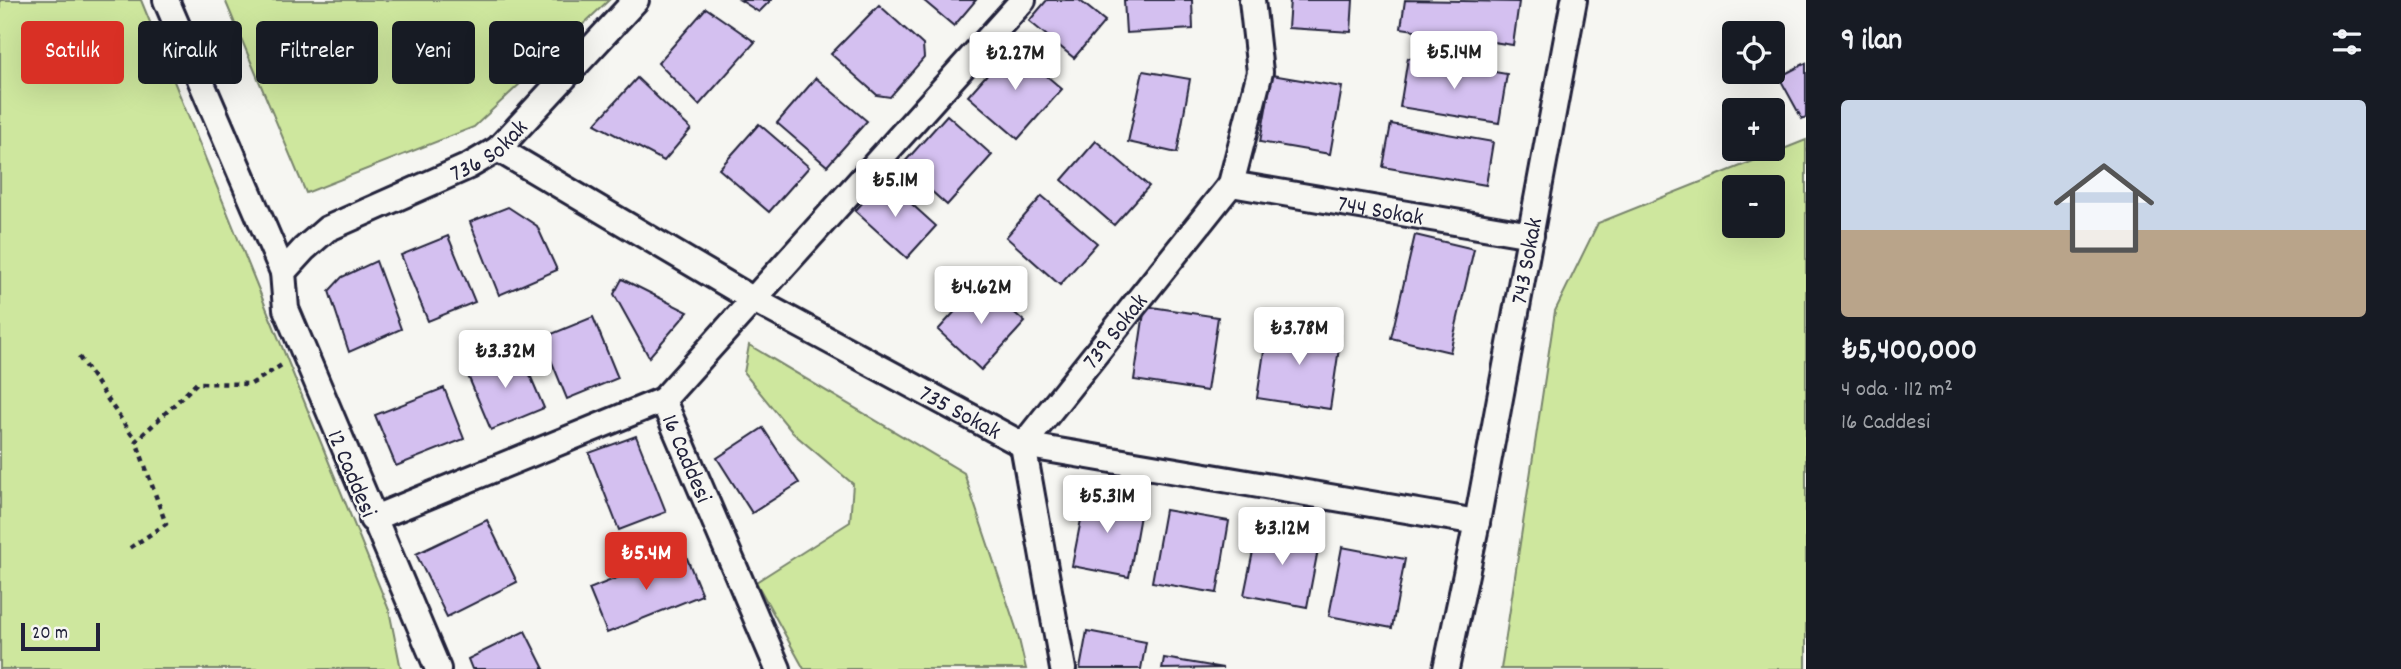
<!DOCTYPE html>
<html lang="tr">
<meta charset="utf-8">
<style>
:root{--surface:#171b24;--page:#20242c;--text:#f1f3f6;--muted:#9ea1a6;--line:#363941;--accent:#d93025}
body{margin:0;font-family:Dekko,sans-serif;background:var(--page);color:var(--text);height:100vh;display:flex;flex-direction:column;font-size:26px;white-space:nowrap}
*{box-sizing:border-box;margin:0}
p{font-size:23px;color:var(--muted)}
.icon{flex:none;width:38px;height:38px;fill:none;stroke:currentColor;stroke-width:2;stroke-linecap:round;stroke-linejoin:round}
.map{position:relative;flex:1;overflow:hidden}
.side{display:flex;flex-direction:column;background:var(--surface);width:595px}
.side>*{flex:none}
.top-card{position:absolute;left:21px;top:21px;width:665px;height:63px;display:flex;gap:14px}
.buttons{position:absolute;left:1722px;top:21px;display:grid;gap:14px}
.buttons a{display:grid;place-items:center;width:63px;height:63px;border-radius:7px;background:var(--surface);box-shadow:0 7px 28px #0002;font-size:35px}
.scale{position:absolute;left:21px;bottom:18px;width:79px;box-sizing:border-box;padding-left:7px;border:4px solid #22223b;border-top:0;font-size:19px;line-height:24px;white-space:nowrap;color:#22223b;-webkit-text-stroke:5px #f6f6f2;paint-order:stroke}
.price{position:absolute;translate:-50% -60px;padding:0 16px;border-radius:7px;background:#fff;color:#222;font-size:23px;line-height:46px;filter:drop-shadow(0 2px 4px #0008)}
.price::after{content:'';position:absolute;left:50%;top:42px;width:21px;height:16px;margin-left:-10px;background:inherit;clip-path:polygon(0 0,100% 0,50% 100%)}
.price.selected{background:var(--accent);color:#fff}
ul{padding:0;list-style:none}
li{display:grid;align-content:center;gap:14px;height:371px;padding:0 35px}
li+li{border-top:2px solid var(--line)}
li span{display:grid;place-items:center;height:217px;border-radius:7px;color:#555}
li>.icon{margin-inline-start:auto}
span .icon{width:126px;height:126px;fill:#fffc;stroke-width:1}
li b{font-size:30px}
h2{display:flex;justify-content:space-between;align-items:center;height:84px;padding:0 35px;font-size:30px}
.chip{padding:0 24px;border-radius:7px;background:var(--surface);box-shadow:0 7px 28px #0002;font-size:24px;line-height:63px}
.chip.selected{background:var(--accent);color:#fff}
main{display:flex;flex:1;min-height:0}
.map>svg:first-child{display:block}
</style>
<main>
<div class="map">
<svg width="1806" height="669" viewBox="0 0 1806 669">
<rect width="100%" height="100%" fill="#f6f6f2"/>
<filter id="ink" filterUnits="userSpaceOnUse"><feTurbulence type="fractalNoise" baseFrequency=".0143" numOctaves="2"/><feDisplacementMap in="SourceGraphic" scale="14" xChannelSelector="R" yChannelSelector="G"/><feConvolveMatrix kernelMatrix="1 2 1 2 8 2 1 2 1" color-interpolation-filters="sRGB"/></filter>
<g filter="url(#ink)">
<g fill="#cee79e" stroke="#78846c" stroke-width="2" fill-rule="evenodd">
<path d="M0,0H141L389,610L401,669H0Z"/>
<path d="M225,0H609L474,127L306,193Z"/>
<path d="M1806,140V669H1501L1555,311L1598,223ZM1734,187H1773V226H1734Z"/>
<path d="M749,345L964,473L1017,631L1026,669H804L756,582L850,522L853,484L793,433L744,373Z"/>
</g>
<g fill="#d4c0f0" stroke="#22223b" stroke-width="2">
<path d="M740,0H771L759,12Z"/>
<path d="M923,0H976L954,26Z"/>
<path d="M1047,0H1079L1105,21L1074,58L1029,21Z"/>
<path d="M1124,0H1192L1193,29L1126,33Z"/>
<path d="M1290,0H1353L1351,32L1288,28Z"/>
<path d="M1405,0L1519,2L1513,45L1401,28Z"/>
<path d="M879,5L923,45L924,58L890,97L877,95L831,54Z"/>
<path d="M706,8L755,42L699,105L658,63Z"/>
<path d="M1012,46L1062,89L1018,139L968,96Z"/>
<path d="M1408,58L1507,74L1499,123L1400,107Z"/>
<path d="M1806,63V117L1802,119L1779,77Z"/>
<path d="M1143,71L1190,79L1177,153L1128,142Z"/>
<path d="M1272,75L1342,87L1330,154L1260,142Z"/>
<path d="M637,78L691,129L664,161L595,124Z"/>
<path d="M816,78L867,121L827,166L777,123Z"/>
<path d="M947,115L992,155L947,205L902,165Z"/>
<path d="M759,124L809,167L769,212L719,169Z"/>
<path d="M1391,124L1493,142L1486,185L1383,167Z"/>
<path d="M1096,141L1149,186L1114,225L1062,180Z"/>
<path d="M884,179L936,226L907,258L855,211Z"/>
<path d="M1042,196L1097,243L1060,285L1006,237Z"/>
<path d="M508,207L537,226L557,270L499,295L470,222Z"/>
<path d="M1415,235L1474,249L1450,352L1391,338Z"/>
<path d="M448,236L475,302L428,321L401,255Z"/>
<path d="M376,261L401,329L349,352L329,291L342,277Z"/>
<path d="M622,279L688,312L649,357L614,294Z"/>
<path d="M981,283L1025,322L981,370L938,330Z"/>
<path d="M1145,306L1218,317L1207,391L1134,380Z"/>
<path d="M593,317L618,378L567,399L542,338Z"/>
<path d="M1268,325L1341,335L1330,409L1257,398Z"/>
<path d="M519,349L544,408L491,430L466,371Z"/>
<path d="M444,388L464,439L396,466L375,415Z"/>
<path d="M763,428L799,483L752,513L717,458Z"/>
<path d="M636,436L666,512L619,530L589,453Z"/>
<path d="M1086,494L1142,504L1129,577L1072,566Z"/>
<path d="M1165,510L1229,521L1217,593L1152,582Z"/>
<path d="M487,520L517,582L447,617L416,554Z"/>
<path d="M1258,527L1320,539L1307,607L1244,595Z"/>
<path d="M1342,547L1405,559L1392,628L1329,616Z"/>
<path d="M684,551L702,595L607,633L589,589Z"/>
<path d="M525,631L544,669H472L468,659Z"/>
<path d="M1087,631L1146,642L1141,669H1080Z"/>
<path d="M1164,658L1223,668L1162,669Z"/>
</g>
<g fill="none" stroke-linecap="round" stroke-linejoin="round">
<defs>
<g id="street">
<path d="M166,0L283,272"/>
<path id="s1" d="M498,149L754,300L1023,445L1477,522"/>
<path id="s2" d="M1231,184L1531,235"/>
<path id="s3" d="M663,400L778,669"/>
<path d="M372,519L663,400L1023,0"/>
<path id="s4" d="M438,669L286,309L283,272L304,249L327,229L469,166L498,149L636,0"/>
<path id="s5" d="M1063,669L1023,445L1231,184L1260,72L1252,0"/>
<path id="s6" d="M1446,669L1477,522L1574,0"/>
</g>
</defs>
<use href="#street" stroke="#22223b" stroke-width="30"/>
<g stroke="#22223b" stroke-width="4.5" stroke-dasharray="5 5" stroke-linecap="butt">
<path d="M79,357L136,441"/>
<path d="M130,548L166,524L136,441L197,383L251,384L285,363"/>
</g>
<use href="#street" stroke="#f6f6f2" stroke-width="24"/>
</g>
</g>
<g text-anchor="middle" stroke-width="5" stroke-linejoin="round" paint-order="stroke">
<g font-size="24" fill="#22223b" stroke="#f6f6f2">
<text dy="8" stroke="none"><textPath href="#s4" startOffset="670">736 Sokak</textPath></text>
<text dy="8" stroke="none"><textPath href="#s2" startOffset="152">744 Sokak</textPath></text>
<text dy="8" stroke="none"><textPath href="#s6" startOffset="416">743 Sokak</textPath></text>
<text dy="8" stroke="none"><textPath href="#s5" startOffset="374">739 Sokak</textPath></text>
<text dy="8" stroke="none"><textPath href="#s1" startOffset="532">735 Sokak</textPath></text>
<text dy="8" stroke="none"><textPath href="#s3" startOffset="63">16 Caddesi</textPath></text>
<text transform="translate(353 473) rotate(67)" y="8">12 Caddesi</text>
</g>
</g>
</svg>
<div class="buttons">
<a><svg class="icon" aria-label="locate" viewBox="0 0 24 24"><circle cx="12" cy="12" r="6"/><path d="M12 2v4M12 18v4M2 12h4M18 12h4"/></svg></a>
<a>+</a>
<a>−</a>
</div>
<div class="scale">20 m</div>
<b class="price" style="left:1454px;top:91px">₺5.14M</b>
<b class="price" style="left:1015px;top:92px">₺2.27M</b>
<b class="price" style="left:895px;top:219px">₺5.1M</b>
<b class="price" style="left:981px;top:326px">₺4.62M</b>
<b class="price" style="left:1299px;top:367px">₺3.78M</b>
<b class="price" style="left:505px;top:390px">₺3.32M</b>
<b class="price" style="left:1107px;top:535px">₺5.31M</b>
<b class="price" style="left:1282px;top:567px">₺3.12M</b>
<b class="price selected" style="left:646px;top:592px">₺5.4M</b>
<div class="top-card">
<a class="chip selected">Satılık</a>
<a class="chip">Kiralık</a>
<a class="chip">Filtreler</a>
<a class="chip">Yeni</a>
<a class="chip">Daire</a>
</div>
</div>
<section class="side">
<h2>9 ilan<svg class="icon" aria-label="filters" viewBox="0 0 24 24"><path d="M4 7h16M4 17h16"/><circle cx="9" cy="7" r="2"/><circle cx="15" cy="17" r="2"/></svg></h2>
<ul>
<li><span style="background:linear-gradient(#c9d6e8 60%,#b9a48a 0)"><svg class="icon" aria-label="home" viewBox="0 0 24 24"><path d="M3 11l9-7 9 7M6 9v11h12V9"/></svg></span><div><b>₺5,400,000</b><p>4 oda · 112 m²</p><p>16 Caddesi</p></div></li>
</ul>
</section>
</main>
